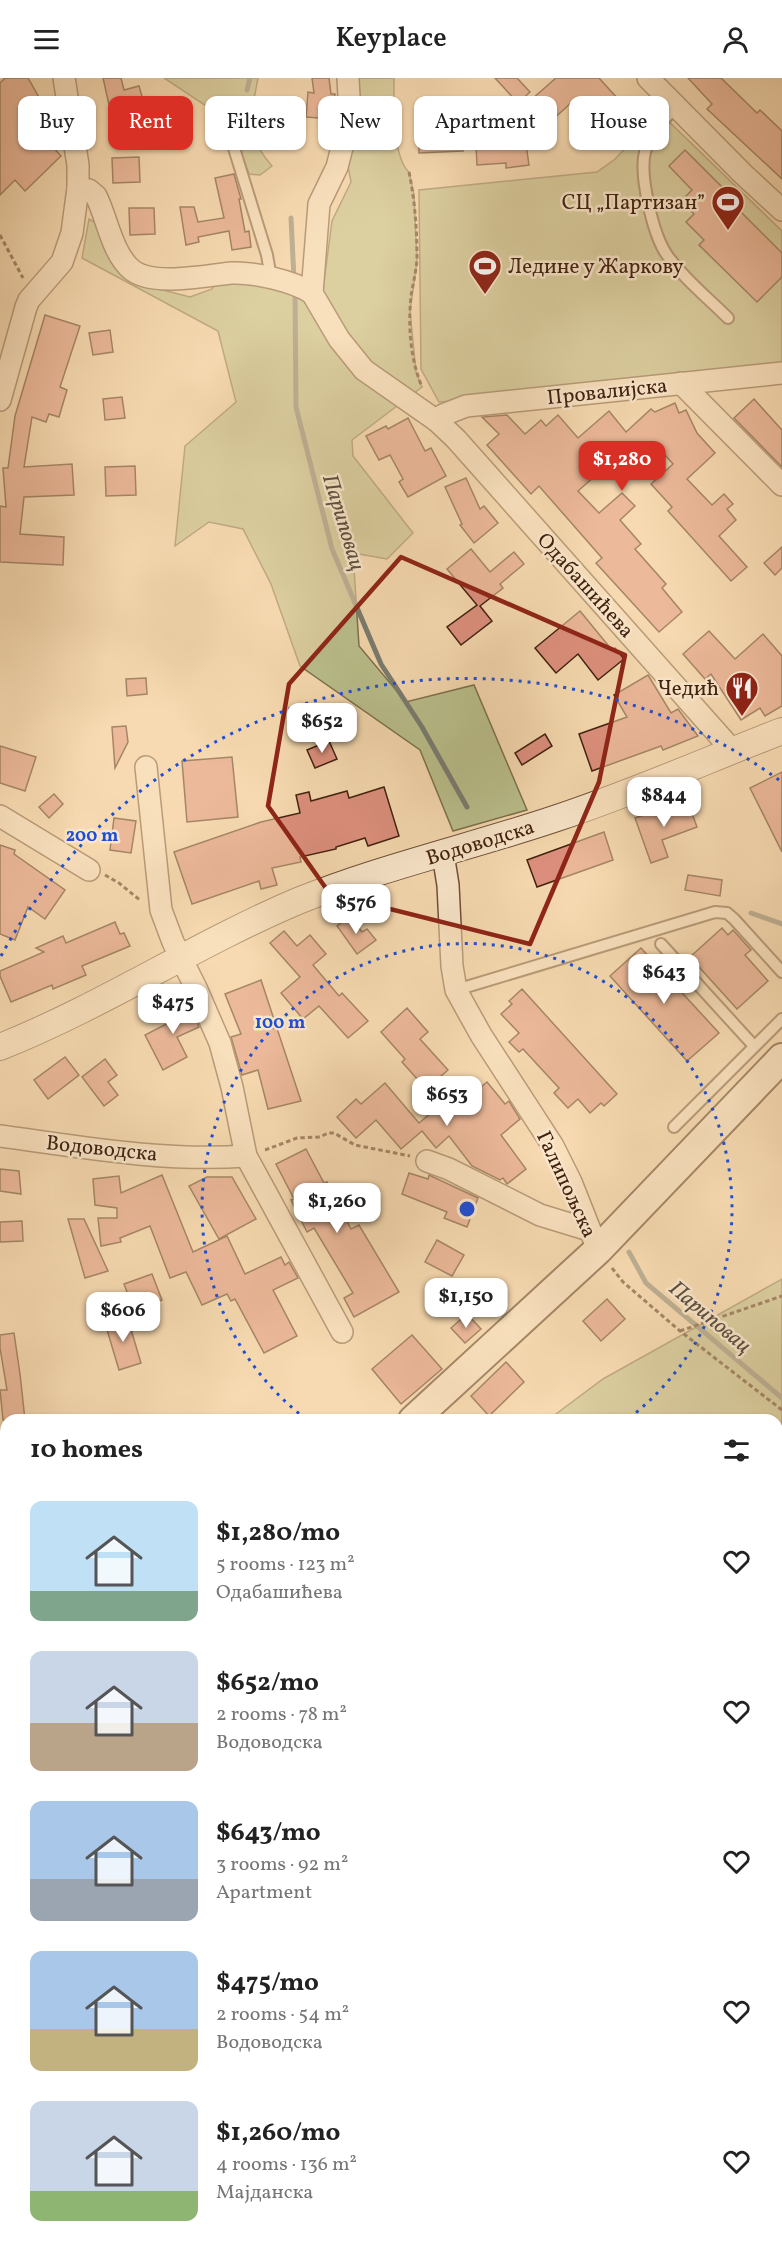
<!DOCTYPE html>
<meta charset="utf-8">
<style>
:root{--surface:#fff;--page:#f6f6f6;--text:#222;--muted:#767676;--accent:#d93025}
body{margin:0;font-family:Vollkorn,serif;background:var(--page);color:var(--text);height:100vh;display:flex;flex-direction:column;font-size:22px;white-space:nowrap}
*{box-sizing:border-box;margin:0}
p{font-size:20px;color:var(--muted)}
.icon{flex:none;width:33px;height:33px;fill:none;stroke:currentColor;stroke-width:2;stroke-linecap:round;stroke-linejoin:round}
.map{position:relative;flex:1;overflow:hidden}
.drawer{position:absolute;left:0px;top:1336px;width:783px;height:836px;display:flex;flex-direction:column;background:var(--surface);border-radius:18px 18px 0 0;box-shadow:0 2px 4px #0004}
.drawer>*{flex:none}
.top-card{position:absolute;left:18px;top:18px;width:747px;height:54px;display:flex;gap:12px}
.price{position:absolute;translate:-50% -51px;padding:0 14px;border-radius:12px;background:#fff;color:#222;font-size:20px;line-height:39px;filter:drop-shadow(0 2px 3px #0008)}
.price::after{content:'';position:absolute;left:50%;top:36px;width:18px;height:14px;margin-left:-9px;background:inherit;clip-path:polygon(0 0,100% 0,50% 100%)}
.price.selected{background:var(--accent);color:#fff}
ul{padding:0;list-style:none}
li{display:flex;align-items:center;gap:18px;height:150px;padding:0 30px}
li span{display:grid;place-items:center;flex:none;width:168px;height:120px;border-radius:12px;color:#555}
li>.icon{margin-inline-start:auto}
span .icon{width:72px;height:72px;fill:#fffc;stroke-width:1}
li b{font-size:26px}
h2{display:flex;justify-content:space-between;align-items:center;height:72px;padding:0 30px;font-size:26px}
.chip{padding:0 21px;border-radius:12px;background:var(--surface);box-shadow:0 2px 4px #0004;font-size:21px;line-height:54px}
.chip.selected{background:var(--accent);color:#fff}
header{display:flex;justify-content:space-between;align-items:center;height:78px;padding:0 30px;background:var(--surface);font-size:27px;font-weight:600}
.map>svg:first-child{display:block}
</style>
<header><svg class="icon" aria-label="menu" viewBox="0 0 24 24"><path d="M4 6h16M4 12h16M4 18h16"/></svg>Keyplace<svg class="icon" aria-label="person" viewBox="0 0 24 24"><circle cx="12" cy="8" r="4"/><path d="M4 21q1-7 8-7t8 7"/></svg></header>
<div class="map">
<svg width="782" height="2171" viewBox="0 0 782 2171">
<rect width="100%" height="100%" fill="#f7dab1"/>
<filter id="stains"><feTurbulence type="fractalNoise" baseFrequency=".00333" numOctaves="4"/><feColorMatrix values="0 0 0 0 .2 0 0 0 0 .09 0 0 0 0 .02 0 0 0 .5 -.17"/></filter>
<radialGradient id="worn" r=".72"><stop offset=".6" stop-color="#630" stop-opacity="0"/><stop offset="1" stop-color="#630" stop-opacity=".3"/></radialGradient>
<g fill="#bac08d" stroke="#7d704e" stroke-width="1.5">
<path d="M164,0H258C251,38 244,57 272,88L260,97L249,96L229,43Z"/>
<path d="M348,0H394C394,22 392,79 409,94L414,117L417,183L410,233L416,294L422,309L352,362L353,378L413,455L387,481L353,475L359,568L406,624L474,607L527,732L453,753L420,672L300,588L271,506L243,451L209,444L175,468L185,368L236,324L218,253L82,180L89,141L96,145L147,208L190,219L212,211L219,197L322,219L332,143L351,104L344,67Z"/>
<path d="M660,35L782,153V288L579,312L439,324L421,291L419,112L597,94L615,81Z"/>
<path d="M782,1201V1731L777,1734V1342H548L603,1301Z"/>
<path d="M0,1816L6,1829V2040L0,2042Z"/>
</g>
<g fill="none" stroke-linecap="round" stroke-linejoin="round">
<g stroke="#797c71" stroke-width="5">
<path d="M247,12L250,0"/>
<path d="M291,140L294,201"/>
<path d="M295,213L296,329L332,471L381,586L422,649L467,729"/>
<path d="M751,835L782,846"/>
<path d="M629,1174L646,1205L782,1320"/>
<path d="M777,1707L782,1704"/>
<path d="M0,1988L6,1987"/>
</g>
</g>
<g fill="#de907e" stroke="#40210e" stroke-width="1.5">
<path d="M5,0H28L45,30L51,67L61,78L25,113L15,102L0,117V5Z"/>
<path d="M103,0H121L124,12L139,8L146,32L129,37L131,45L114,49Z"/>
<path d="M312,0H329L331,16H335L333,41L306,39L308,14L314,15Z"/>
<path d="M495,0H517L530,14L518,25Z"/>
<path d="M556,0H599L628,32L598,58L570,26L551,43L532,21Z"/>
<path d="M688,0H721L757,35L760,32L782,53V101L707,31L712,26Z"/>
<path d="M461,28L463,73L419,75V57H433L432,29Z"/>
<path d="M289,40L295,64L273,70L266,45Z"/>
<path d="M540,50L541,64L526,66L529,87L506,90V85L477,87L476,66L504,65L503,54Z"/>
<path d="M685,72L737,124L734,127L782,175V199L757,224L699,167L704,162L686,144L694,136L681,123L692,112L669,88Z"/>
<path d="M139,79L140,104L113,105L112,80Z"/>
<path d="M234,96L241,121H239L245,154L249,153L251,169L232,172L229,153L198,159L199,164L186,167L180,129H194L198,144L224,140L215,100Z"/>
<path d="M129,130H154L155,156L130,157Z"/>
<path d="M45,237L80,248L60,309L67,312L59,339L49,336L46,344L32,339L24,389L72,386L74,417L24,419L20,456L64,459L63,487L0,484V428L6,429L3,390H8L15,338Z"/>
<path d="M110,252L113,274L93,277L89,255Z"/>
<path d="M122,319L125,340L105,342L103,321Z"/>
<path d="M754,321L782,352V389L734,340Z"/>
<path d="M675,325L679,335L686,332L697,355L715,375L687,401L712,427L724,416L733,426L727,431L736,442L719,458L747,489L731,503L668,433L672,429L651,406L673,386L654,365L620,394L611,384L578,413L599,435L622,415L635,428L620,442L641,466L635,471L666,506L662,510L682,534L659,554L596,485L602,480L539,408L531,416L487,367L499,356L482,339L507,337L525,356L541,342L546,348L558,337L578,360L609,333L626,354L651,331L655,334Z"/>
<path d="M408,340L425,373L431,370L446,398L408,419L399,404L403,401L390,377L379,382L366,358L386,348L388,351Z"/>
<path d="M135,388L136,417L106,418L105,389Z"/>
<path d="M466,400L480,431L484,428L498,445L474,465L460,447L462,446L445,409Z"/>
<path d="M782,469V490L775,497L764,485Z"/>
<path d="M471,471L490,494L514,474L524,486L500,506L503,510L480,528L492,543L461,567L447,549L477,527L447,491Z"/>
<path d="M580,533L612,572L615,570L624,581L598,602L578,576L556,595L535,570Z"/>
<path d="M709,553L735,581L763,556L782,578V628L765,638L760,630L741,642L711,596L705,601L683,576Z"/>
<path d="M648,597L671,635L678,631L698,658L663,672L661,668L592,693L579,656L627,639L614,617Z"/>
<path d="M146,600L147,616L127,618L126,601Z"/>
<path d="M126,648L128,664L115,690L112,649Z"/>
<path d="M545,656L552,668L522,687L515,675Z"/>
<path d="M329,663L337,681L315,690L307,672Z"/>
<path d="M0,668L36,679L25,713L0,705Z"/>
<path d="M232,679L238,739L187,744L182,683Z"/>
<path d="M782,694V774L750,710Z"/>
<path d="M384,709L399,758L368,768L365,760L336,769V771L300,779L301,784L272,790L277,807L261,811L259,803L192,826L174,774L261,744L300,735L296,717L309,714L311,723L347,713L349,720Z"/>
<path d="M54,716L63,726L49,740L39,729Z"/>
<path d="M687,722L697,749L662,762L668,779L651,785L635,740Z"/>
<path d="M114,740L136,743L131,775L110,772Z"/>
<path d="M604,754L613,782L537,809L527,782Z"/>
<path d="M0,767L15,772L14,776L65,812L45,841L28,829L15,862L0,856Z"/>
<path d="M688,797L722,802L720,818L685,812Z"/>
<path d="M350,838L362,854L367,851L376,862L357,876L337,848Z"/>
<path d="M115,844L120,856L124,855L130,868L82,888L86,897L53,911L52,907L11,924L0,898V893L44,874L36,870L63,858L66,865Z"/>
<path d="M722,850L728,857L733,852L751,872L745,877L768,903L737,931L690,879Z"/>
<path d="M284,853L297,868L310,857L326,876L313,887L339,918L342,915L368,943L348,960L319,928L303,941L281,915L300,899L270,865Z"/>
<path d="M641,870L719,955L687,983L610,898Z"/>
<path d="M261,902L301,1023L268,1031L258,992L242,997L231,959L241,956L225,916Z"/>
<path d="M522,911L617,1016L604,1028L601,1025L590,1035L578,1021L568,1030L554,1015L559,1010L523,971L519,974L509,964L519,955L501,936L512,926L509,923Z"/>
<path d="M184,915L199,949L177,959L187,979L163,992L145,957L180,939L172,921Z"/>
<path d="M407,930L428,954L420,961L448,992L426,1011L402,984L405,981L381,954Z"/>
<path d="M65,979L79,997L48,1021L34,1002Z"/>
<path d="M105,981L117,997L108,1004L118,1017L104,1028L82,999Z"/>
<path d="M487,1004L505,1026L509,1023L520,1041L501,1057L526,1091L507,1106L503,1100L500,1102L472,1088L449,1058L436,1070L422,1053L401,1071L376,1042L356,1060L337,1039L356,1021L361,1026L385,1005L419,1045L437,1030L445,1039Z"/>
<path d="M306,1071L324,1105L327,1104L351,1151L359,1147L399,1214L354,1239L344,1220L353,1215L314,1150L307,1154L291,1122L294,1121L276,1086Z"/>
<path d="M0,1091L19,1093L21,1116L0,1113Z"/>
<path d="M409,1095L428,1101L429,1097L478,1120L467,1149L444,1140L447,1134L402,1116Z"/>
<path d="M162,1097L193,1174L227,1158L245,1196L281,1179L285,1187L289,1184L298,1200L273,1212L297,1258L264,1275L235,1221L231,1223L227,1216L202,1227L186,1194L170,1200L150,1148L120,1160L121,1164L101,1168L98,1140H117V1130L95,1127L93,1101L119,1098L121,1115Z"/>
<path d="M207,1099H232L256,1141L219,1161L189,1108Z"/>
<path d="M68,1141H84L108,1193L85,1200Z"/>
<path d="M22,1143L23,1163L0,1164V1144Z"/>
<path d="M437,1162L464,1177L452,1198L425,1184Z"/>
<path d="M152,1196L162,1222L134,1232L124,1206Z"/>
<path d="M607,1221L625,1241L601,1263L583,1243Z"/>
<path d="M467,1236L481,1251L465,1265L451,1250Z"/>
<path d="M127,1238L141,1285L119,1292L105,1245Z"/>
<path d="M14,1255L20,1296L25,1342H3L0,1312H7L0,1270V1257Z"/>
<path d="M412,1257L442,1291L401,1326L372,1291Z"/>
<path d="M506,1284L524,1304L489,1338L471,1318Z"/>
</g>
<g fill="none" stroke-linecap="round" stroke-linejoin="round">
<defs>
<g id="service">
<path d="M676,28C664,42 650,55 645,74C639,97 653,157 667,177C683,200 708,220 728,240"/>
<path d="M229,54L267,177L271,200"/>
<path d="M661,866L754,968"/>
<path d="M456,912L715,834L727,835L734,841L782,894"/>
<path d="M674,1049L782,941"/>
</g>
<g id="minor">
<path d="M348,0L350,38L337,89L319,126L312,215L339,261L364,292L437,343L456,361L733,673"/>
<path d="M648,0L743,96L782,132"/>
<path d="M78,110L89,112L96,118C107,139 112,176 132,192C154,209 207,197 232,195C254,194 293,203 312,215"/>
<path d="M681,305L782,407"/>
<path d="M0,322L26,229L29,222L62,184L72,155L78,110V87L64,0"/>
<path d="M437,343L443,337L466,328L782,295"/>
<path d="M146,689L161,832L173,864L196,910L220,965L232,1009L246,1078L342,1254"/>
<path d="M0,738L89,792"/>
<path d="M443,776L448,807L452,888L456,912L481,957L553,1068L571,1104L598,1172"/>
<path d="M0,1058C81,1069 164,1084 246,1078"/>
<path d="M427,1083L449,1091L540,1137L589,1152"/>
</g>
<path id="tertiary" d="M0,969C103,928 196,866 298,823C382,789 471,769 557,740C633,715 707,682 782,653"/>
<g id="secondary">
<path d="M413,1342L598,1172L782,980"/>
<path d="M0,1633L6,1630"/>
</g>
</defs>
<use href="#service" stroke="#6e4f37" stroke-width="14"/>
<use href="#minor" stroke="#6e4f37" stroke-width="24"/>
<use href="#tertiary" stroke="#6e4f37" stroke-width="28"/>
<use href="#secondary" stroke="#40210e" stroke-width="32"/>
<g stroke="#40210e" stroke-width="3" stroke-dasharray="4.5 3" stroke-linecap="butt">
<path d="M409,94C415,123 417,152 417,181C416,194 413,206 411,218C408,248 410,280 422,309"/>
<path d="M0,157L23,200"/>
<path d="M105,797L119,805L141,823"/>
<path d="M265,1072L297,1060L320,1059L328,1055H334L355,1067L410,1078"/>
<path d="M612,1190L623,1204L680,1253L782,1332"/>
<path d="M680,1253L782,1218"/>
<path d="M777,1986L782,1990"/>
</g>
<use href="#service" stroke="#fae7cc" stroke-width="10"/>
<use href="#minor" stroke="#fae7cc" stroke-width="21"/>
<use href="#tertiary" stroke="#fae7cc" stroke-width="26"/>
<use href="#secondary" stroke="#fae7cc" stroke-width="28"/>
</g>
<path d="M0 0H782V2171H0ZM401,479L625,577L599,704L530,866L330,816L268,728L289,606Z" fill="#f7dab1" fill-opacity=".55" fill-rule="evenodd"/>
<path fill="none" stroke="#8f2418" stroke-width="4.5" stroke-linejoin="round" d="M401,479L625,577L599,704L530,866L330,816L268,728L289,606Z"/>
<g fill="none" stroke="#1d4ed8" stroke-width="3" stroke-dasharray="3 6">
<path d="M306 1341A265 265 0 1 1 628 1341"/>
<path d="M1 878A530 530 0 0 1 779 702"/>
</g>
<defs>
<symbol id="stadium-pin" viewBox="-11 -11 22 30"><path d="M0 17L-7.5 6A9.5 9.5 0 1 1 7.5 6Z" fill="#8f2418" stroke="#fae7cc"/><path d="M0-5a6.5 5 0 1 0 0 10a6.5 5 0 1 0 0-10ZM-3.5-1.8h7v3.6h-7Z" fill="#fff"/></symbol>
<symbol id="restaurant-pin" viewBox="-11 -11 22 30"><path d="M0 17L-7.5 6A9.5 9.5 0 1 1 7.5 6Z" fill="#8f2418" stroke="#fae7cc"/><path d="M-5-6h1v4h1v-4h1v4h1v-4h1v5L-1.5 .5V6h-2V.5L-5-1ZM5-6V6H3V1.5H1.5Q1.5-4 5-6Z" fill="#fff"/></symbol>
</defs>
<g fill-rule="evenodd">
<use href="#stadium-pin" x="709" y="105" width="38" height="52"/>
<use href="#stadium-pin" x="466" y="169" width="38" height="52"/>
<use href="#restaurant-pin" x="723" y="591" width="38" height="52"/>
</g>
<g text-anchor="middle" stroke-width="5" stroke-linejoin="round" paint-order="stroke">
<g font-size="21" fill="#40210e" stroke="#fae7cc" text-anchor="end">
<text x="705" y="131">СЦ „Партизан”</text>
<text x="508" y="195" text-anchor="start">Ледине у Жаркову</text>
<text x="719" y="617">Чедић</text>
</g>
<g font-size="21" fill="#40210e" stroke="#fae7cc">
<text transform="translate(607 313) rotate(-6)" y="7">Провалијска</text>
<text transform="translate(586 507) rotate(48)" y="7">Одабашићева</text>
<text transform="translate(480 764) rotate(-17)" y="7">Водоводска</text>
<text transform="translate(102 1070) rotate(6)" y="7">Водоводска</text>
<text transform="translate(567 1106) rotate(65)" y="7">Галипољска</text>
</g>
<g font-size="22" font-style="italic" fill="#5c4f40" stroke="#fae7cc">
<text transform="translate(345 444) rotate(73)" y="8">Париповац</text>
<text transform="translate(711 1238) rotate(40)" y="8">Париповац</text>
</g>
</g>
<circle cx="467" cy="1131" r="9" fill="#1d4ed8" stroke="#fae7cc" stroke-width="3"/>
<g font-size="18" text-anchor="middle" font-weight="bold" fill="#1d4ed8" stroke="#fae7cc" stroke-width="5" stroke-linejoin="round" paint-order="stroke">
<text x="92" y="763">200 m</text>
<text x="280" y="950">100 m</text>
</g>
<rect width="100%" height="100%" filter="url(#stains)"/>
<rect width="100%" height="100%" fill="url(#worn)"/>
</svg>
<b class="price selected" style="left:622px;top:414px">$1,280</b>
<b class="price" style="left:322px;top:676px">$652</b>
<b class="price" style="left:664px;top:750px">$844</b>
<b class="price" style="left:356px;top:857px">$576</b>
<b class="price" style="left:664px;top:927px">$643</b>
<b class="price" style="left:173px;top:957px">$475</b>
<b class="price" style="left:447px;top:1049px">$653</b>
<b class="price" style="left:337px;top:1156px">$1,260</b>
<b class="price" style="left:466px;top:1251px">$1,150</b>
<b class="price" style="left:123px;top:1265px">$606</b>
<div class="top-card">
<a class="chip">Buy</a>
<a class="chip selected">Rent</a>
<a class="chip">Filters</a>
<a class="chip">New</a>
<a class="chip">Apartment</a>
<a class="chip">House</a>
</div>
<section class="drawer">
<h2>10 homes<svg class="icon" aria-label="filters" viewBox="0 0 24 24"><path d="M4 7h16M4 17h16"/><circle cx="9" cy="7" r="2"/><circle cx="15" cy="17" r="2"/></svg></h2>
<ul>
<li><span style="background:linear-gradient(#bfe0f5 75%,#7fa58c 0)"><svg class="icon" aria-label="home" viewBox="0 0 24 24"><path d="M3 11l9-7 9 7M6 9v11h12V9"/></svg></span><div><b>$1,280/mo</b><p>5 rooms · 123 m²</p><p>Одабашићева</p></div><svg class="icon" aria-label="heart" viewBox="0 0 24 24"><path d="M12 20l-8-8c-3-5 5-10 8-4 3-6 11-1 8 4z"/></svg></li>
<li><span style="background:linear-gradient(#c9d6e8 60%,#b9a48a 0)"><svg class="icon" aria-label="home" viewBox="0 0 24 24"><path d="M3 11l9-7 9 7M6 9v11h12V9"/></svg></span><div><b>$652/mo</b><p>2 rooms · 78 m²</p><p>Водоводска</p></div><svg class="icon" aria-label="heart" viewBox="0 0 24 24"><path d="M12 20l-8-8c-3-5 5-10 8-4 3-6 11-1 8 4z"/></svg></li>
<li><span style="background:linear-gradient(#a9c7e8 65%,#9aa5b1 0)"><svg class="icon" aria-label="home" viewBox="0 0 24 24"><path d="M3 11l9-7 9 7M6 9v11h12V9"/></svg></span><div><b>$643/mo</b><p>3 rooms · 92 m²</p><p>Apartment</p></div><svg class="icon" aria-label="heart" viewBox="0 0 24 24"><path d="M12 20l-8-8c-3-5 5-10 8-4 3-6 11-1 8 4z"/></svg></li>
<li><span style="background:linear-gradient(#a9c7e8 65%,#c2b280 0)"><svg class="icon" aria-label="home" viewBox="0 0 24 24"><path d="M3 11l9-7 9 7M6 9v11h12V9"/></svg></span><div><b>$475/mo</b><p>2 rooms · 54 m²</p><p>Водоводска</p></div><svg class="icon" aria-label="heart" viewBox="0 0 24 24"><path d="M12 20l-8-8c-3-5 5-10 8-4 3-6 11-1 8 4z"/></svg></li>
<li><span style="background:linear-gradient(#c9d6e8 75%,#8fb573 0)"><svg class="icon" aria-label="home" viewBox="0 0 24 24"><path d="M3 11l9-7 9 7M6 9v11h12V9"/></svg></span><div><b>$1,260/mo</b><p>4 rooms · 136 m²</p><p>Мајданска</p></div><svg class="icon" aria-label="heart" viewBox="0 0 24 24"><path d="M12 20l-8-8c-3-5 5-10 8-4 3-6 11-1 8 4z"/></svg></li>
</ul>
</section>
</div>
